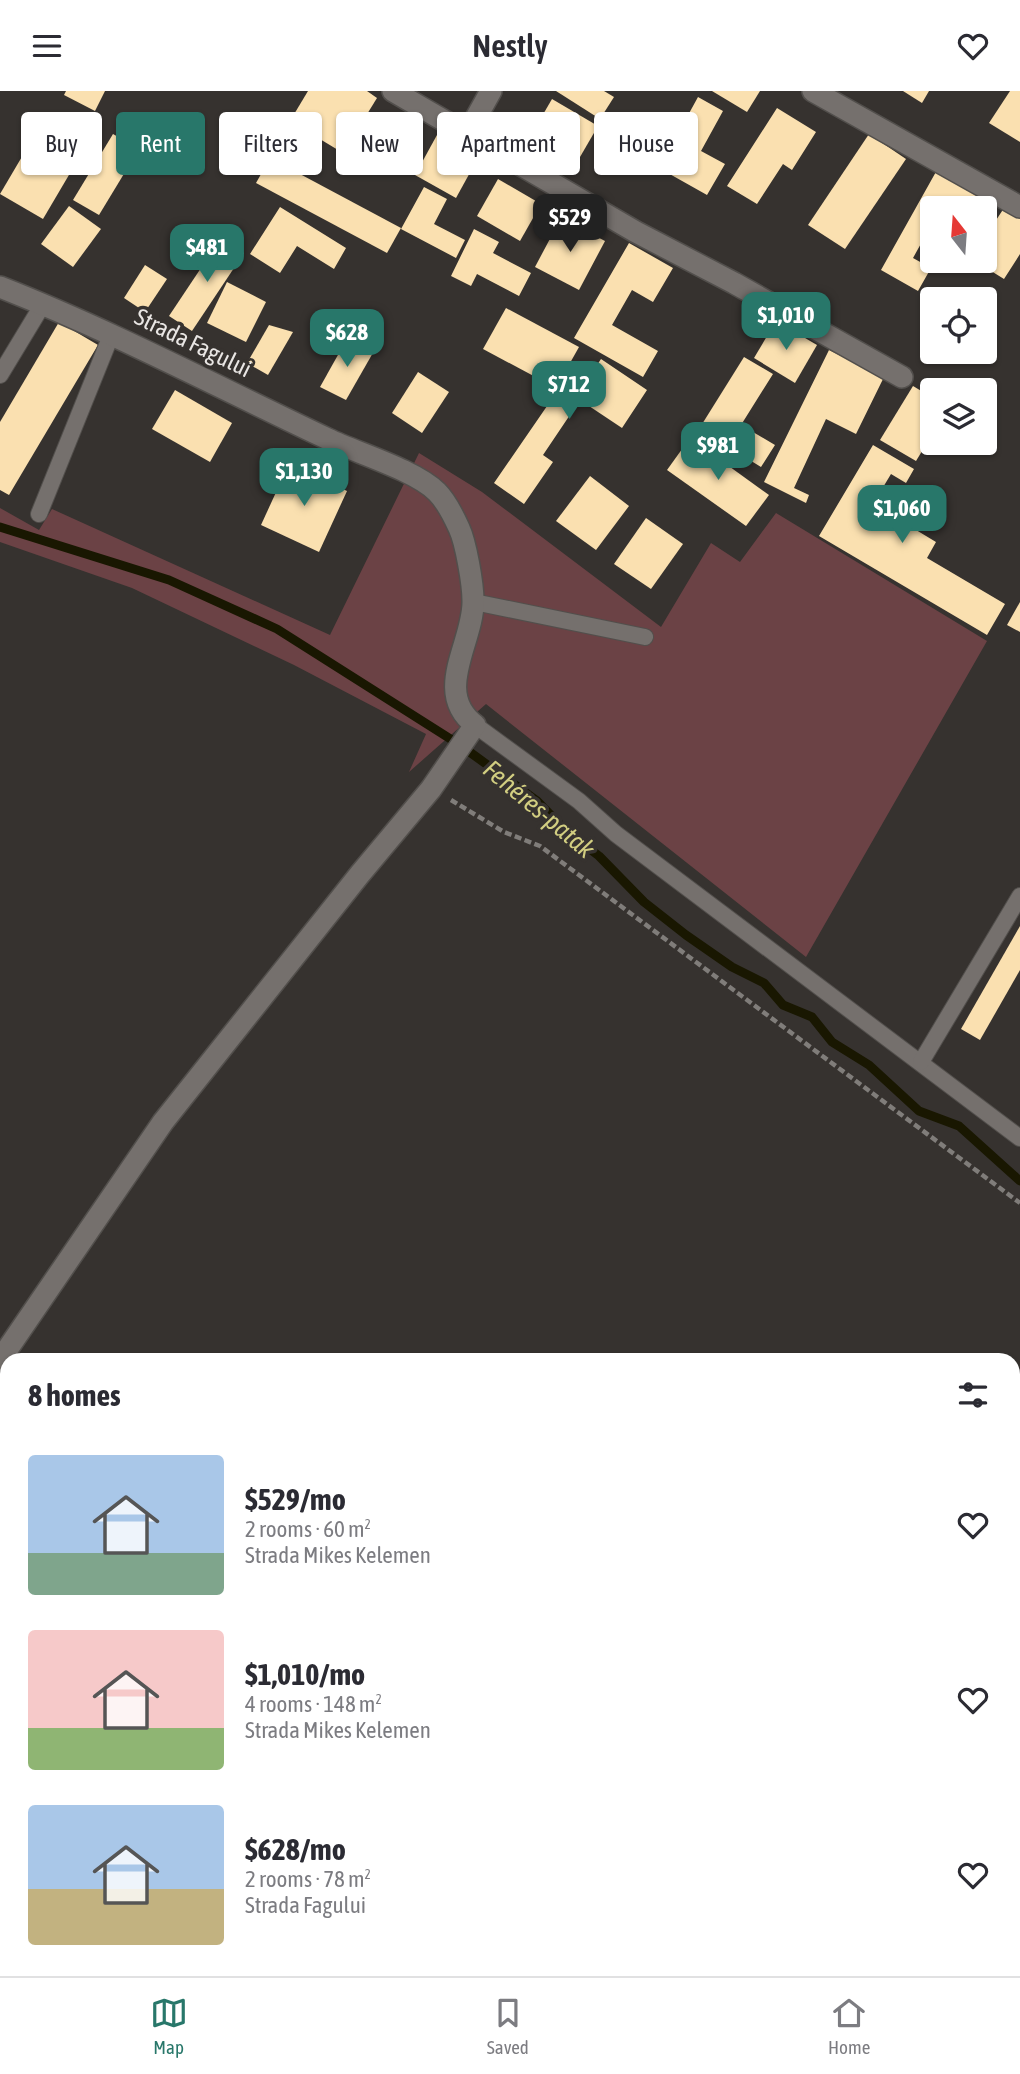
<!DOCTYPE html>
<meta charset="utf-8">
<style>
:root{--surface:#fff;--page:#f7f7f7;--text:#2b2b33;--muted:#7c7c81;--line:#e1e1e2;--accent:#28776a}
body{margin:0;font-family:"Asap Condensed",sans-serif;background:var(--page);color:var(--text);height:100vh;display:flex;flex-direction:column;font-size:26px;white-space:nowrap}
*{box-sizing:border-box;margin:0}
p{font-size:23px;color:var(--muted)}
.icon{flex:none;width:38px;height:38px;fill:none;stroke:currentColor;stroke-width:2;stroke-linecap:round;stroke-linejoin:round}
.map{position:relative;flex:1;overflow:hidden}
.drawer{position:absolute;left:0px;top:1262px;width:1020px;height:625px;display:flex;flex-direction:column;background:var(--surface);border-radius:21px 21px 0 0;box-shadow:0 2px 5px #0004}
.drawer>*{flex:none}
.guide{position:absolute;left:21px;top:21px;width:978px;height:63px;display:flex;gap:14px}
.needle{width:46px;rotate:343deg}
.controls{position:absolute;left:920px;top:105px;display:grid;gap:14px}
.controls a{display:grid;place-items:center;width:77px;height:77px;border-radius:7px;background:var(--surface);box-shadow:0 2px 5px #0004;font-size:35px}
.price{position:absolute;translate:-50% -60px;padding:0 16px;border-radius:14px;background:var(--accent);color:#fff;font-size:23px;line-height:46px;filter:drop-shadow(0 2px 4px #0008)}
.price::after{content:'';position:absolute;left:50%;top:42px;width:21px;height:16px;margin-left:-10px;background:inherit;clip-path:polygon(0 0,100% 0,50% 100%)}
.price.on{background:#222;color:#fff}
ul{padding:0;list-style:none}
li{display:flex;align-items:center;gap:21px;height:175px;padding:0 28px}
li span{display:grid;place-items:center;flex:none;width:196px;height:140px;border-radius:7px;color:#555}
li>.icon{margin-inline-start:auto}
span .icon{width:84px;height:84px;fill:#fffc;stroke-width:1}
li b{font-size:30px}
h2{display:flex;justify-content:space-between;align-items:center;height:84px;padding:0 28px;font-size:30px}
.pill{padding:0 24px;border-radius:7px;background:var(--surface);box-shadow:0 2px 5px #0004;font-size:24px;line-height:63px}
.pill.on{background:var(--accent);color:#fff}
header{display:flex;justify-content:space-between;align-items:center;height:91px;padding:0 28px;background:var(--surface);font-size:32px;font-weight:600}
.menu{display:flex;justify-content:space-around;align-items:center;height:98px;border-top:2px solid var(--line);background:var(--surface);font-size:19px;color:var(--muted)}
.menu a{display:grid;justify-items:center;gap:4px}
.menu .on{color:var(--accent)}
.map>svg:first-child{display:block}
</style>
<header><svg class="icon" aria-label="menu" viewBox="0 0 24 24"><path d="M4 6h16M4 12h16M4 18h16"/></svg>Nestly<svg class="icon" aria-label="heart" viewBox="0 0 24 24"><path d="M12 20l-8-8c-3-5 5-10 8-4 3-6 11-1 8 4z"/></svg></header>
<div class="map">
<svg width="1020" height="1885" viewBox="0 0 1020 1885">
<rect width="100%" height="100%" fill="#36322f"/>
<path fill="#6b4245" d="M419,362L482,401L661,536L711,452L740,471L776,422L987,550L806,866L486,613L409,681L426,643L294,574L132,497L0,451V417L39,439L52,418L330,544Z"/>
<g fill="none" stroke-linecap="round" stroke-linejoin="round">
<path stroke="#191701" stroke-width="9" d="M0,436L169,489L277,538L460,654L537,710L566,740L599,765L644,811L686,844L732,876L764,892L783,914L812,926L832,951L869,974L919,1020L959,1035L1020,1090"/>
</g>
<g fill="#fae0b0">
<path d="M66,0H105L95,20L64,4Z"/>
<path d="M308,0H367L377,7L343,62L290,30Z"/>
<path d="M556,0H604L614,6L600,28Z"/>
<path d="M712,0H760L747,21Z"/>
<path d="M903,0H929L922,12Z"/>
<path d="M1010,0H1020V51L989,32Z"/>
<path d="M698,6L723,20L701,60L725,73L707,104L659,77Z"/>
<path d="M552,8L598,35L580,66L534,39Z"/>
<path d="M777,17L816,41L792,79L783,73L757,113L727,95Z"/>
<path d="M113,43L139,58L99,124L73,109Z"/>
<path d="M869,43L906,68L845,158L808,134Z"/>
<path d="M437,44L478,67L456,107L415,84Z"/>
<path d="M33,47L76,72L43,128L0,103Z"/>
<path d="M270,67L401,137L387,162L256,92Z"/>
<path d="M937,79L979,101L970,117H933V131L913,167L931,177L918,200L881,179Z"/>
<path d="M498,88L541,113L520,150L477,125Z"/>
<path d="M424,96L447,108L434,133L465,149L456,167L401,138Z"/>
<path d="M69,115L101,138L73,176L41,153Z"/>
<path d="M280,116L346,157L334,178L297,155L280,182L250,163Z"/>
<path d="M1004,117L1020,127V163L1004,188L975,170H985V146Z"/>
<path d="M561,127L605,150L579,199L535,176Z"/>
<path d="M474,138L499,151L493,162L531,182L519,205L477,183L471,195L451,185Z"/>
<path d="M221,147L244,162L192,240L169,225Z"/>
<path d="M629,152L673,177L653,211L632,199L612,234L658,260L643,286L574,247Z"/>
<path d="M145,174L167,188L145,221L124,207Z"/>
<path d="M227,191L266,211L246,251L207,232Z"/>
<path d="M506,217L579,256L556,297L483,258Z"/>
<path d="M776,230L817,254L795,292L754,267Z"/>
<path d="M59,231L98,254L9,404L0,399V331Z"/>
<path d="M269,234L293,241L268,284L247,272Z"/>
<path d="M348,246L374,260L346,309L320,296Z"/>
<path d="M829,259L884,286L856,343L826,328L794,397L809,404L806,412L764,391Z"/>
<path d="M744,266L773,283L741,334L775,354L761,376L699,338Z"/>
<path d="M601,268L647,299L622,337L580,309L543,364L553,371L524,413L494,392L578,270L593,280Z"/>
<path d="M418,281L449,301L422,342L392,322Z"/>
<path d="M913,295L933,307V342L916,370L880,349Z"/>
<path d="M175,299L232,332L210,371L152,338Z"/>
<path d="M690,347L769,404L746,435L667,379Z"/>
<path d="M873,354L914,378L906,392L891,383L873,413L936,451L927,467L1005,513L987,544L819,445Z"/>
<path d="M289,373L347,400L319,461L261,434Z"/>
<path d="M590,385L629,415L596,459L556,430Z"/>
<path d="M646,427L683,453L651,498L614,473Z"/>
<path d="M1020,511V541L1007,534Z"/>
<path d="M1020,835V879L980,949L961,938Z"/>
</g>
<g fill="none" stroke-linecap="round" stroke-linejoin="round">
<defs>
<g id="service">
<path d="M0,284L43,213"/>
<path d="M39,423L112,242"/>
<path d="M474,511L645,546"/>
<path d="M475,634L579,710L616,743L1020,1047"/>
<path d="M921,971L1020,805"/>
</g>
<g id="minor">
<path d="M393,0L636,141L734,192L902,286"/>
<path d="M813,0L1020,116"/>
<path d="M467,43L491,0"/>
<path d="M0,196C112,240 218,296 328,348C357,362 415,379 437,401C446,410 454,426 459,437C466,452 473,493 473,510C474,551 432,601 475,634L431,698L360,783L163,1031L0,1269"/>
</g>
</defs>
<use href="#service" stroke="#524f4c" stroke-width="18"/>
<use href="#minor" stroke="#524f4c" stroke-width="24"/>
<path stroke="#807d7a" stroke-width="4.5" stroke-dasharray="7 3.5" stroke-linecap="butt" d="M451,709L504,741L540,755L1020,1112"/>
<use href="#service" stroke="#75706d" stroke-width="16"/>
<use href="#minor" stroke="#75706d" stroke-width="21"/>
</g>
<g text-anchor="middle" stroke-width="7" stroke-linejoin="round" paint-order="stroke">
<g font-size="24" fill="#e9e6e4" stroke="#36322f">
<text transform="translate(193 252) rotate(26)" y="8">Strada Fagului</text>
</g>
<g font-size="26" font-style="italic" fill="#d2ce81" stroke="#36322f">
<text transform="translate(539 718) rotate(40)" y="9">Fehéres-patak</text>
</g>
</g>
</svg>
<div class="controls">
<a><svg class="needle" viewBox="-14 -14 28 28"><path d="M0-13l5 13h-10z" fill="#e53935"/><path d="M0 13l5-13h-10z" fill="#7c7c81"/></svg></a>
<a><svg class="icon" aria-label="locate" viewBox="0 0 24 24"><circle cx="12" cy="12" r="6"/><path d="M12 2v4M12 18v4M2 12h4M18 12h4"/></svg></a>
<a><svg class="icon" aria-label="layers" viewBox="0 0 24 24"><path d="M12 4l9 5-9 5-9-5zM3 14l9 5 9-5"/></svg></a>
</div>
<b class="price on" style="left:570px;top:163px">$529</b>
<b class="price" style="left:207px;top:193px">$481</b>
<b class="price" style="left:786px;top:261px">$1,010</b>
<b class="price" style="left:347px;top:278px">$628</b>
<b class="price" style="left:569px;top:330px">$712</b>
<b class="price" style="left:718px;top:391px">$981</b>
<b class="price" style="left:304px;top:417px">$1,130</b>
<b class="price" style="left:902px;top:454px">$1,060</b>
<div class="guide">
<a class="pill">Buy</a>
<a class="pill on">Rent</a>
<a class="pill">Filters</a>
<a class="pill">New</a>
<a class="pill">Apartment</a>
<a class="pill">House</a>
</div>
<section class="drawer">
<h2>8 homes<svg class="icon" aria-label="filters" viewBox="0 0 24 24"><path d="M4 7h16M4 17h16"/><circle cx="9" cy="7" r="2"/><circle cx="15" cy="17" r="2"/></svg></h2>
<ul>
<li><span style="background:linear-gradient(#a9c7e8 70%,#7fa58c 0)"><svg class="icon" aria-label="home" viewBox="0 0 24 24"><path d="M3 11l9-7 9 7M6 9v11h12V9"/></svg></span><div><b>$529/mo</b><p>2 rooms · 60 m²</p><p>Strada Mikes Kelemen</p></div><svg class="icon" aria-label="heart" viewBox="0 0 24 24"><path d="M12 20l-8-8c-3-5 5-10 8-4 3-6 11-1 8 4z"/></svg></li>
<li><span style="background:linear-gradient(#f6c9c9 70%,#8fb573 0)"><svg class="icon" aria-label="home" viewBox="0 0 24 24"><path d="M3 11l9-7 9 7M6 9v11h12V9"/></svg></span><div><b>$1,010/mo</b><p>4 rooms · 148 m²</p><p>Strada Mikes Kelemen</p></div><svg class="icon" aria-label="heart" viewBox="0 0 24 24"><path d="M12 20l-8-8c-3-5 5-10 8-4 3-6 11-1 8 4z"/></svg></li>
<li><span style="background:linear-gradient(#a9c7e8 60%,#c2b280 0)"><svg class="icon" aria-label="home" viewBox="0 0 24 24"><path d="M3 11l9-7 9 7M6 9v11h12V9"/></svg></span><div><b>$628/mo</b><p>2 rooms · 78 m²</p><p>Strada Fagului</p></div><svg class="icon" aria-label="heart" viewBox="0 0 24 24"><path d="M12 20l-8-8c-3-5 5-10 8-4 3-6 11-1 8 4z"/></svg></li>
</ul>
</section>
</div>
<nav class="menu">
<a class="on"><svg class="icon" aria-label="map" viewBox="0 0 24 24"><path d="M3 6l6-2 6 2 6-2v14l-6 2-6-2-6 2zM9 4v14M15 6v14"/></svg>Map</a>
<a><svg class="icon" aria-label="saved" viewBox="0 0 24 24"><path d="M7 4h10v16l-5-4-5 4z"/></svg>Saved</a>
<a><svg class="icon" aria-label="home" viewBox="0 0 24 24"><path d="M3 11l9-7 9 7M6 9v11h12V9"/></svg>Home</a>
</nav>
